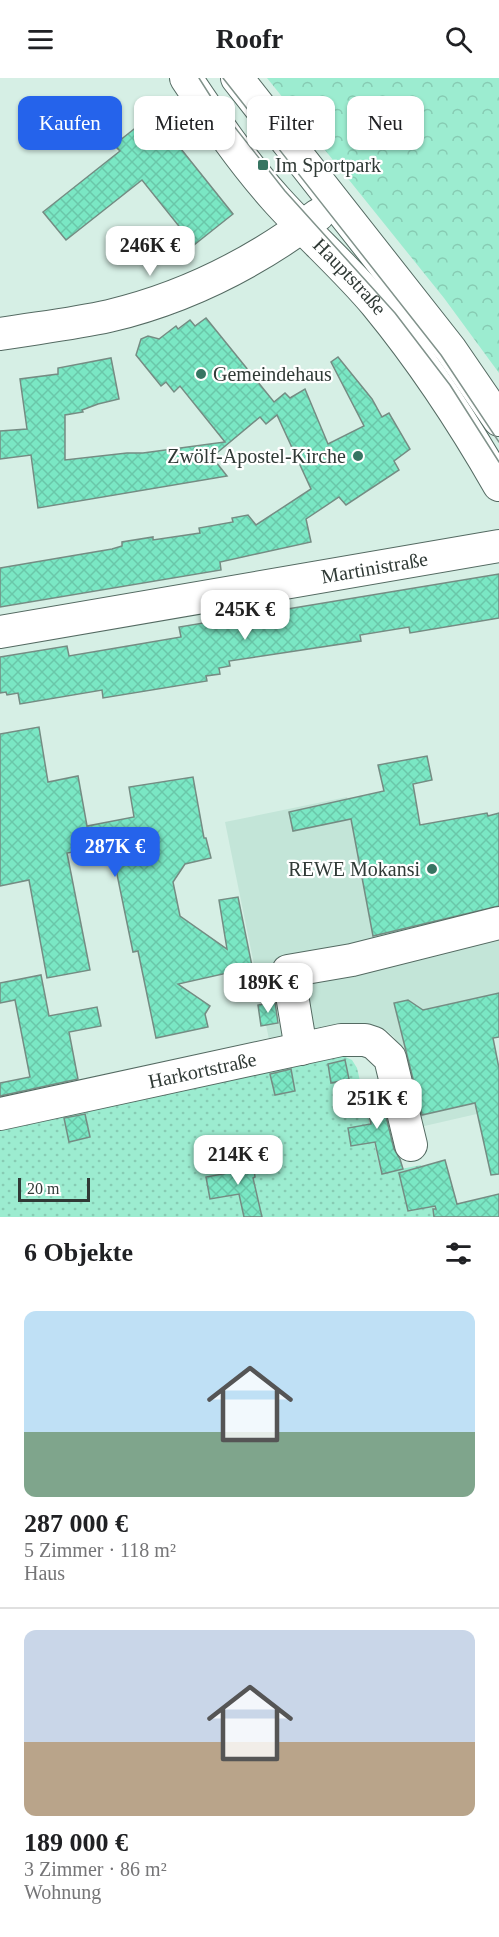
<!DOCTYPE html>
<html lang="de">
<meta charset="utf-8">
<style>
:root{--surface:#fff;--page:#f6f6f6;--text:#202124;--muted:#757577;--line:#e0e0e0;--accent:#2563eb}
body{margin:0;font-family:"Times New Roman",serif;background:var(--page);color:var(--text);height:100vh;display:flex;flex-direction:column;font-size:22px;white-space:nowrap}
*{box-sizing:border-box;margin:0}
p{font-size:20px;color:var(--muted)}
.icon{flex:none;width:33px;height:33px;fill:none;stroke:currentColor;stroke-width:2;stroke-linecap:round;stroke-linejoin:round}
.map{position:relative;height:1139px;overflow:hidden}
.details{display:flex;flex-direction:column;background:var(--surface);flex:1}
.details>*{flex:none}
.guide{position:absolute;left:18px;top:18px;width:464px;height:54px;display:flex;gap:12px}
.scale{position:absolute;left:18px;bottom:15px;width:72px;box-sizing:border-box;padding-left:6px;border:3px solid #303a36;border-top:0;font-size:16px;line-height:21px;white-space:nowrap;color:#303a36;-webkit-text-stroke:4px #fff;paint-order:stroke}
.price{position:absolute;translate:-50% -51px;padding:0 14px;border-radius:12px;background:#fff;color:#222;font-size:20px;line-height:39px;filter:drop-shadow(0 2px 3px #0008)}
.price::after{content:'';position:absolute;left:50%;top:36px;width:18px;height:14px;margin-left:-9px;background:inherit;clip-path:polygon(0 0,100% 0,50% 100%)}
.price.on{background:var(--accent);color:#fff}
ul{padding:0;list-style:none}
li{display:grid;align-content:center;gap:12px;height:318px;padding:0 24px}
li+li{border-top:2px solid var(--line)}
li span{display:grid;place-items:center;height:186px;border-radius:12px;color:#555}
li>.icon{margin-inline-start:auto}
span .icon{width:108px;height:108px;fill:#fffc;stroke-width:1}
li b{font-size:26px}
h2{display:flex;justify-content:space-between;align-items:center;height:72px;padding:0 24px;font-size:26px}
.tag{padding:0 21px;border-radius:12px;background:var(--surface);box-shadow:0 2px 4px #0004;font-size:21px;line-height:54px}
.tag.on{background:var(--accent);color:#fff}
header{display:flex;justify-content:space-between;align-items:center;height:78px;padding:0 24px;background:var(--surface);font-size:27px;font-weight:700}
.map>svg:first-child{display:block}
</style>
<header><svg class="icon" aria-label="menu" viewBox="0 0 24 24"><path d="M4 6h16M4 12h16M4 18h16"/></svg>Roofr<svg class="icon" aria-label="search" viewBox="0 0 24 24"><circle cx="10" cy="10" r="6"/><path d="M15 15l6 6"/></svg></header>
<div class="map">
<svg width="499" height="1139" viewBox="0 0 499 1139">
<defs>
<pattern id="grass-dots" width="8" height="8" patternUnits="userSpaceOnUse" patternTransform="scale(1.5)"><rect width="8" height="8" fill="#9cecd0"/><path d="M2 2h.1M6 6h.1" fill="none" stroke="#87cbb3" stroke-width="1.8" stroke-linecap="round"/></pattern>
<pattern id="park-crowns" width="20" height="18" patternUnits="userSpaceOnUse" patternTransform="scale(1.5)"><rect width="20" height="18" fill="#9cecd0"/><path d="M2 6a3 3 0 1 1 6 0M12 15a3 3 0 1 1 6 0" fill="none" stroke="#87cbb3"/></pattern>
<pattern id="building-cross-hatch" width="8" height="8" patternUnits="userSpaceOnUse" patternTransform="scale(1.5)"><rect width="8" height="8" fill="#7ae7c4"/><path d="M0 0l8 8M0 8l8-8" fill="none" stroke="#6ac7a9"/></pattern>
</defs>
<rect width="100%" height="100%" fill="#d6efe5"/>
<path fill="#c3e5d8" d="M347,719L355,758L418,736L420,747L487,735L495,780H499V915L481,1035L420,1049L400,970L394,959L386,952L376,948L357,947L270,966L266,947L282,944L278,924L262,926L225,744Z"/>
<path fill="url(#grass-dots)" d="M341,977L352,982L357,990L381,1095L421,1087L437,1139H0V1050Z"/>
<path fill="url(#park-crowns)" d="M267,0H499V295L444,220Z"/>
<g fill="url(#building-cross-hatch)" stroke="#758c83" stroke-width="1.5">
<path d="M153,36L233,136L194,167L142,102L66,162L43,134L120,73L114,67Z"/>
<path d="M206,240L274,324L285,315L290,320L305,311L328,366L364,348L331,284L338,279L372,321L382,339L389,335L410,371L394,383L399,392L346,427L339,419L306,441L311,464L220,484L221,492L0,529V490L112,471L122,468V464L153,459V462L200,455L199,450L233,444L232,440L248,437L256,447L311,411L277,337L266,346L260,339L212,379L227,398L38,430L31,377L0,381V353L27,351L20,301L58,296V290L111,280L119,321L98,326L82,332L83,334L65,337V382L127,375H143L225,364L180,308L174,314L166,304L161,308L136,277L141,261L148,258L159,261L176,248L178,251L190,242L195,248Z"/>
<path d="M499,496V540L410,555L409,549L360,557L361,563L229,583L230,588L219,590L220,596L206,598L207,603L103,620L102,612L20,626L18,615L7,617L6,614L0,615V579L67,568L69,578L128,568L181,559L179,549Z"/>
<path d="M39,649L48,704L78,698L87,748L134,739L129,709L193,699L204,760H206L211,780L185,786L173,804L180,838L227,871L219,822L238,819L252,888L254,889L178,906L210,928L205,936L208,949L156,960L138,873L133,874L111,767L67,775L90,892L47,900L29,802L0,808V656Z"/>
<path d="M427,678L432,702L413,706L420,747L487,735L488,738L499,735V828L373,858L351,741L293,753L289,734L384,713L378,687Z"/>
<path d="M41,897L49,938L97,929L101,948L69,954L78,1001L0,1018V1005L30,999L15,922L0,925V905Z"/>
<path d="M499,915V959L493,960L499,990V1096L491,1097L475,1025L422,1037L394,925L408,922L423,932Z"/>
<path d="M275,924L278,945L261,948L258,927Z"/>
<path d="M345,982L349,1001L331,1005L328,986Z"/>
<path d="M291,991L295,1013L275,1017L270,996Z"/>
<path d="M377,1002L394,1071L400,1081L403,1091L382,1096L375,1064L351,1068L348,1050L371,1046L362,1005Z"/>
<path d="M85,1036L90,1059L69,1064L64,1040Z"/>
<path d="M252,1077L255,1099L253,1100L262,1139H244L239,1116L210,1121L206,1099L234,1094L232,1081Z"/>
<path d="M445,1082L457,1126L499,1116V1139H434L433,1131H436L435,1128L408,1133L399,1095Z"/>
</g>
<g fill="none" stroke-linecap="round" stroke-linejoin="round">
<defs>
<g id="minor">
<path id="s1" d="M186,0C214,42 242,83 275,120C308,157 345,189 376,226C422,282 463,344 499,407"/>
<path d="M237,0L451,272L499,342"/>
<path d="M0,256C36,250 73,246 109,238C185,220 256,184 318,137"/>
<path id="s2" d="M0,554L499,468"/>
<path d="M301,971L288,893L352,882L499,845"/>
<path id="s3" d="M0,1036L341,962H365L374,965L390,980L411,1067"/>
</g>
</defs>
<use href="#minor" stroke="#546a62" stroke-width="34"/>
<use href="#minor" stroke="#fff" stroke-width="32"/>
<g stroke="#81928b" stroke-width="1.5">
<path d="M199,0L211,19L285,113L395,235L450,307L499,384"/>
<path d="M223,0L441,277L499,364"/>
</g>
</g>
<g fill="#377562" stroke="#fff" stroke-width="2">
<rect x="257" y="81" width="12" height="12" rx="3"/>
<circle cx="201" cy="296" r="6"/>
<circle cx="358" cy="378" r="6"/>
<circle cx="432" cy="791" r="6"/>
</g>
<g text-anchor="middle" stroke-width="4.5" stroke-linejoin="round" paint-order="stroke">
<g font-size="20" fill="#303a36" stroke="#fff" text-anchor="start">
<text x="275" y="94">Im Sportpark</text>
<text x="213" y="303">Gemeindehaus</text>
<text x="346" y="385" text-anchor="end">Zwölf-Apostel-Kirche</text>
<text x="420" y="798" text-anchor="end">REWE Mokansi</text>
</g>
<g font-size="20" fill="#303a36" stroke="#fff">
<text dy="7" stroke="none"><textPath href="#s1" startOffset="258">Hauptstraße</textPath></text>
<text dy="7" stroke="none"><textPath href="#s2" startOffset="380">Martinistraße</textPath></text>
<text dy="7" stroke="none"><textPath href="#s3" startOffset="207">Harkortstraße</textPath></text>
</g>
</g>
</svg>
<div class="scale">20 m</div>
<b class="price" style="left:150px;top:199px">246K €</b>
<b class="price" style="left:245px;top:563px">245K €</b>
<b class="price on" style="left:115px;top:800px">287K €</b>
<b class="price" style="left:268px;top:936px">189K €</b>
<b class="price" style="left:377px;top:1052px">251K €</b>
<b class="price" style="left:238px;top:1108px">214K €</b>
<div class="guide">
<a class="tag on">Kaufen</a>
<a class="tag">Mieten</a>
<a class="tag">Filter</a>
<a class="tag">Neu</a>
</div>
</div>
<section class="details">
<h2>6 Objekte<svg class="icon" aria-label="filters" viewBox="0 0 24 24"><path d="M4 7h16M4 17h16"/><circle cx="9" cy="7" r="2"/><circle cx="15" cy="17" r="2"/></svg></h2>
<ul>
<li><span style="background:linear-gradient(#bfe0f5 65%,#7fa58c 0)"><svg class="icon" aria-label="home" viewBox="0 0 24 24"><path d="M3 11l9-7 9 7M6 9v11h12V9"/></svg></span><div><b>287 000 €</b><p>5 Zimmer · 118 m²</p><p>Haus</p></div></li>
<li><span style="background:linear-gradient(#c9d6e8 60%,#b9a48a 0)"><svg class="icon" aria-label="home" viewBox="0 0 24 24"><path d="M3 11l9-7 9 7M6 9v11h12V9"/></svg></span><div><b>189 000 €</b><p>3 Zimmer · 86 m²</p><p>Wohnung</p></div></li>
</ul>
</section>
